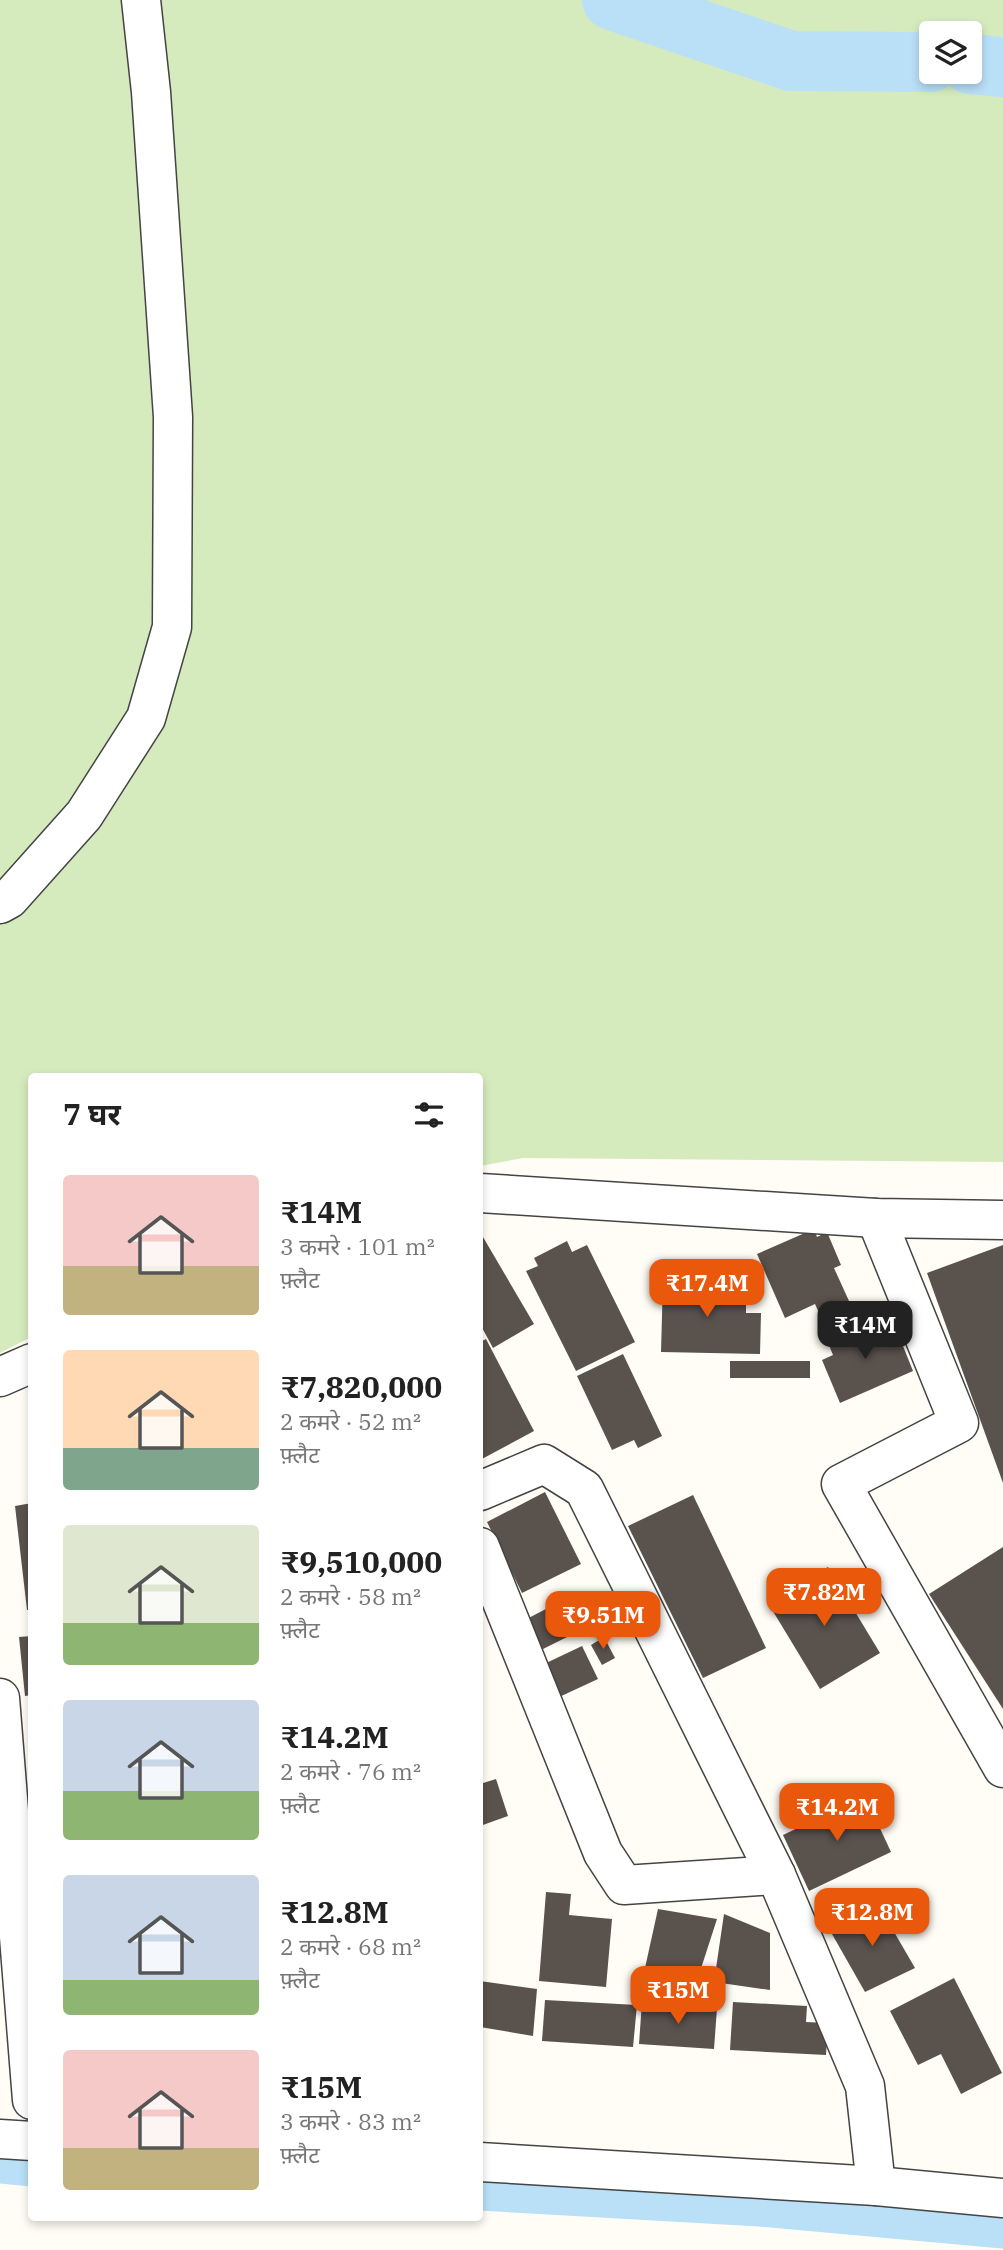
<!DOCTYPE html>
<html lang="hi">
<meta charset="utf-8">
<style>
:root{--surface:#fff;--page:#f6f6f6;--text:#222;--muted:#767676;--accent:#ea580c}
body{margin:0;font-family:"IBM Plex Serif","Noto Sans Devanagari",serif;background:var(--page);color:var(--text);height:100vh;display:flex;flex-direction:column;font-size:26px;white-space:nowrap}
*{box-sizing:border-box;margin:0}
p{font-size:23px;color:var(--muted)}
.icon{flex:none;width:38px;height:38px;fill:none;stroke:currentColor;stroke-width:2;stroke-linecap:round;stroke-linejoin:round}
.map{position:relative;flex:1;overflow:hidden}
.side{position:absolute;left:28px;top:1073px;width:455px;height:1148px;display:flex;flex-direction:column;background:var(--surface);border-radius:7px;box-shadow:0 4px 10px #0003}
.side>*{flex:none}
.buttons{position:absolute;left:919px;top:21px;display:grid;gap:14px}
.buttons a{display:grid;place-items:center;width:63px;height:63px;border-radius:7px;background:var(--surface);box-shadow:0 4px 10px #0003;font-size:35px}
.price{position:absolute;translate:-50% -60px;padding:0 16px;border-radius:14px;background:var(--accent);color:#fff;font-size:23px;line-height:46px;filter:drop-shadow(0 2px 4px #0008)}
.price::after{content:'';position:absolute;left:50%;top:42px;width:21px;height:16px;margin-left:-10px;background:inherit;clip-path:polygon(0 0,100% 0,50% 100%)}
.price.selected{background:#222;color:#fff}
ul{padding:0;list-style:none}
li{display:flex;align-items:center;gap:21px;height:175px;padding:0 35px}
li span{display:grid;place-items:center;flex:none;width:196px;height:140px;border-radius:7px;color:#555}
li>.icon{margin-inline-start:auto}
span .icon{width:84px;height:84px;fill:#fffc;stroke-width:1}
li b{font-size:30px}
h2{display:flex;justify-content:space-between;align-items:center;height:84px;padding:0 35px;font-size:30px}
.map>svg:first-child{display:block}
</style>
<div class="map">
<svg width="1003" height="2250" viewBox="0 0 1003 2250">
<rect width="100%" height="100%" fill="#fffdf5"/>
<path fill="#d5ebbd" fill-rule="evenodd" d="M0,0H1003V1162L523,1158L480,1166V1076H32L31,1337L0,1353ZM931,33H970V72H931Z"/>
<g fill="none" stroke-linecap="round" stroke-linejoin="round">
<g stroke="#b9e0f7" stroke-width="35">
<path d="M0,2166L32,2169"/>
<path d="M480,2193L760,2209L1003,2231"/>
</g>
<g stroke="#b9e0f7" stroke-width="60">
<path d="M612,0L791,61L931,62"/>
<path d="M970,64L1003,67"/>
</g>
</g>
<g fill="#5a524d">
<path d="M814,1229L817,1237L827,1232L841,1265L834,1268L849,1301L820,1315L815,1304L785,1318L757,1254Z"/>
<path d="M483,1237L534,1324L493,1348L480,1324V1239Z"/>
<path d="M567,1241L572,1252L587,1245L635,1342L576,1371L526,1271L538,1266L534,1258Z"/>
<path d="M1003,1245V1483L927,1273Z"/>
<path d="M663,1279L737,1281L736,1299H746V1313H761L760,1354L661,1352Z"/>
<path d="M883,1319L894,1344L901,1341L913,1371L840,1403L822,1360L833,1355L828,1343Z"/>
<path d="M486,1339L534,1431L480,1460V1342Z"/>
<path d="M623,1354L662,1436L638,1448L634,1440L612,1450L577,1376Z"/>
<rect x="730" y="1361" width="80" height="17"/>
<path d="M545,1492L581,1564L522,1593L487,1522Z"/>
<path d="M693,1495L766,1648L703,1678L628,1526Z"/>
<path d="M32,1503V1610H27L15,1506Z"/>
<path d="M1003,1547V1709L929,1594Z"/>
<path d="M828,1567L880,1653L820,1689L768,1603Z"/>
<path d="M592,1592L608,1620L594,1628L578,1600Z"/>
<path d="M567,1598L583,1629L535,1653L519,1623Z"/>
<path d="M32,1636V1695L25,1696L19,1637Z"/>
<path d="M604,1637L615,1658L602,1665L591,1645Z"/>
<path d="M582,1646L598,1679L557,1698L542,1665Z"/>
<path d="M496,1779L508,1816L480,1826V1784Z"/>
<path d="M865,1796L891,1852L809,1891L783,1835Z"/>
<path d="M546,1892L571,1894L569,1915L612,1919L606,1987L539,1981Z"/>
<path d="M879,1906L915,1968L865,1992L828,1927Z"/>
<path d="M658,1909L717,1919L695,1987L641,1986Z"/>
<path d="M724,1914L770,1933V1990L714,1982Z"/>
<path d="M954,1978L1002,2073L961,2094L941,2054L918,2065L890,2011Z"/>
<path d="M480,1981L537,1989L533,2036L480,2027Z"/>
<path d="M545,2000L637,2005L633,2047L542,2041Z"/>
<path d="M642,2002L717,2008L714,2049L639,2044Z"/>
<path d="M733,2002L807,2006L806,2022L828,2023L826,2055L730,2050Z"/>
</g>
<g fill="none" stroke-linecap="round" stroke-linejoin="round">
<defs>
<g id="minor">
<path d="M0,904L9,899L84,815L146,718L172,627L173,417L151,92L141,0"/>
<path d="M480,1193L876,1218L1003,1220"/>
<path d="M876,1218L959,1423L841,1484L1003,1768"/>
<path d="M0,1377L32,1363"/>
<path d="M480,1491L544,1464L584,1489L776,1875L865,2086L876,2186"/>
<path d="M480,1547L603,1853L624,1885L776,1875"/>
<path d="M0,1698L32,2100"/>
<path d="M0,2139L32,2141"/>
<path d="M480,2162L876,2186L1003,2198"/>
</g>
</defs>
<use href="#minor" stroke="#444" stroke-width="41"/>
<use href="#minor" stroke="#fff" stroke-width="38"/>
</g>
</svg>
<div class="buttons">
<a><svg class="icon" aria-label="layers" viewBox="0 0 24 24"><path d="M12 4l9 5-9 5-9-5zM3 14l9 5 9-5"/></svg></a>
</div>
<b class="price" style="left:707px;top:1319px">₹17.4M</b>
<b class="price selected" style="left:865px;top:1361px">₹14M</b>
<b class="price" style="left:824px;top:1628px">₹7.82M</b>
<b class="price" style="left:603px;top:1651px">₹9.51M</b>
<b class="price" style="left:837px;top:1843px">₹14.2M</b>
<b class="price" style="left:872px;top:1948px">₹12.8M</b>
<b class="price" style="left:678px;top:2026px">₹15M</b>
<section class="side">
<h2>7 घर<svg class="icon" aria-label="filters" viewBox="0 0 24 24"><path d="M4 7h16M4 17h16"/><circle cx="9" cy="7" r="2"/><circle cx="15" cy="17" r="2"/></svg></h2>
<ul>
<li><span style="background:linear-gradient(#f6c9c9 65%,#c2b280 0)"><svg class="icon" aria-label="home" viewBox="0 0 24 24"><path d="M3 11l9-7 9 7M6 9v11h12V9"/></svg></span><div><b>₹14M</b><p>3 कमरे · 101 m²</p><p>फ़्लैट</p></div></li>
<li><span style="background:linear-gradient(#ffd9b3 70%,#7fa58c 0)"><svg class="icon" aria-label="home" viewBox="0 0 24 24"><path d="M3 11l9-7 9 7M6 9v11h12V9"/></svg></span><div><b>₹7,820,000</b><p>2 कमरे · 52 m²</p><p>फ़्लैट</p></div></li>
<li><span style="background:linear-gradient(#dfe7d0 70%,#8fb573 0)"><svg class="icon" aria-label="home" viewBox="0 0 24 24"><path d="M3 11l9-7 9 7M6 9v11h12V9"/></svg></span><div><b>₹9,510,000</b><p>2 कमरे · 58 m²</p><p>फ़्लैट</p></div></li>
<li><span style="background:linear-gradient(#c9d6e8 65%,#8fb573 0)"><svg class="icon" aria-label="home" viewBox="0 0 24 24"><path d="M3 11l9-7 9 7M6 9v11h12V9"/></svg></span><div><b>₹14.2M</b><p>2 कमरे · 76 m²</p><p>फ़्लैट</p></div></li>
<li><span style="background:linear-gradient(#c9d6e8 75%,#8fb573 0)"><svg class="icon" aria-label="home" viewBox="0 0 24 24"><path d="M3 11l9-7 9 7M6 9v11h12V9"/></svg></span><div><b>₹12.8M</b><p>2 कमरे · 68 m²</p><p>फ़्लैट</p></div></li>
<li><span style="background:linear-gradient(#f6c9c9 70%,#c2b280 0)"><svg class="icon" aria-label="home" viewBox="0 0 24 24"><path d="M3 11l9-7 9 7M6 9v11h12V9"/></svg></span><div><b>₹15M</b><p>3 कमरे · 83 m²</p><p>फ़्लैट</p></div></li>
</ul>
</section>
</div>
